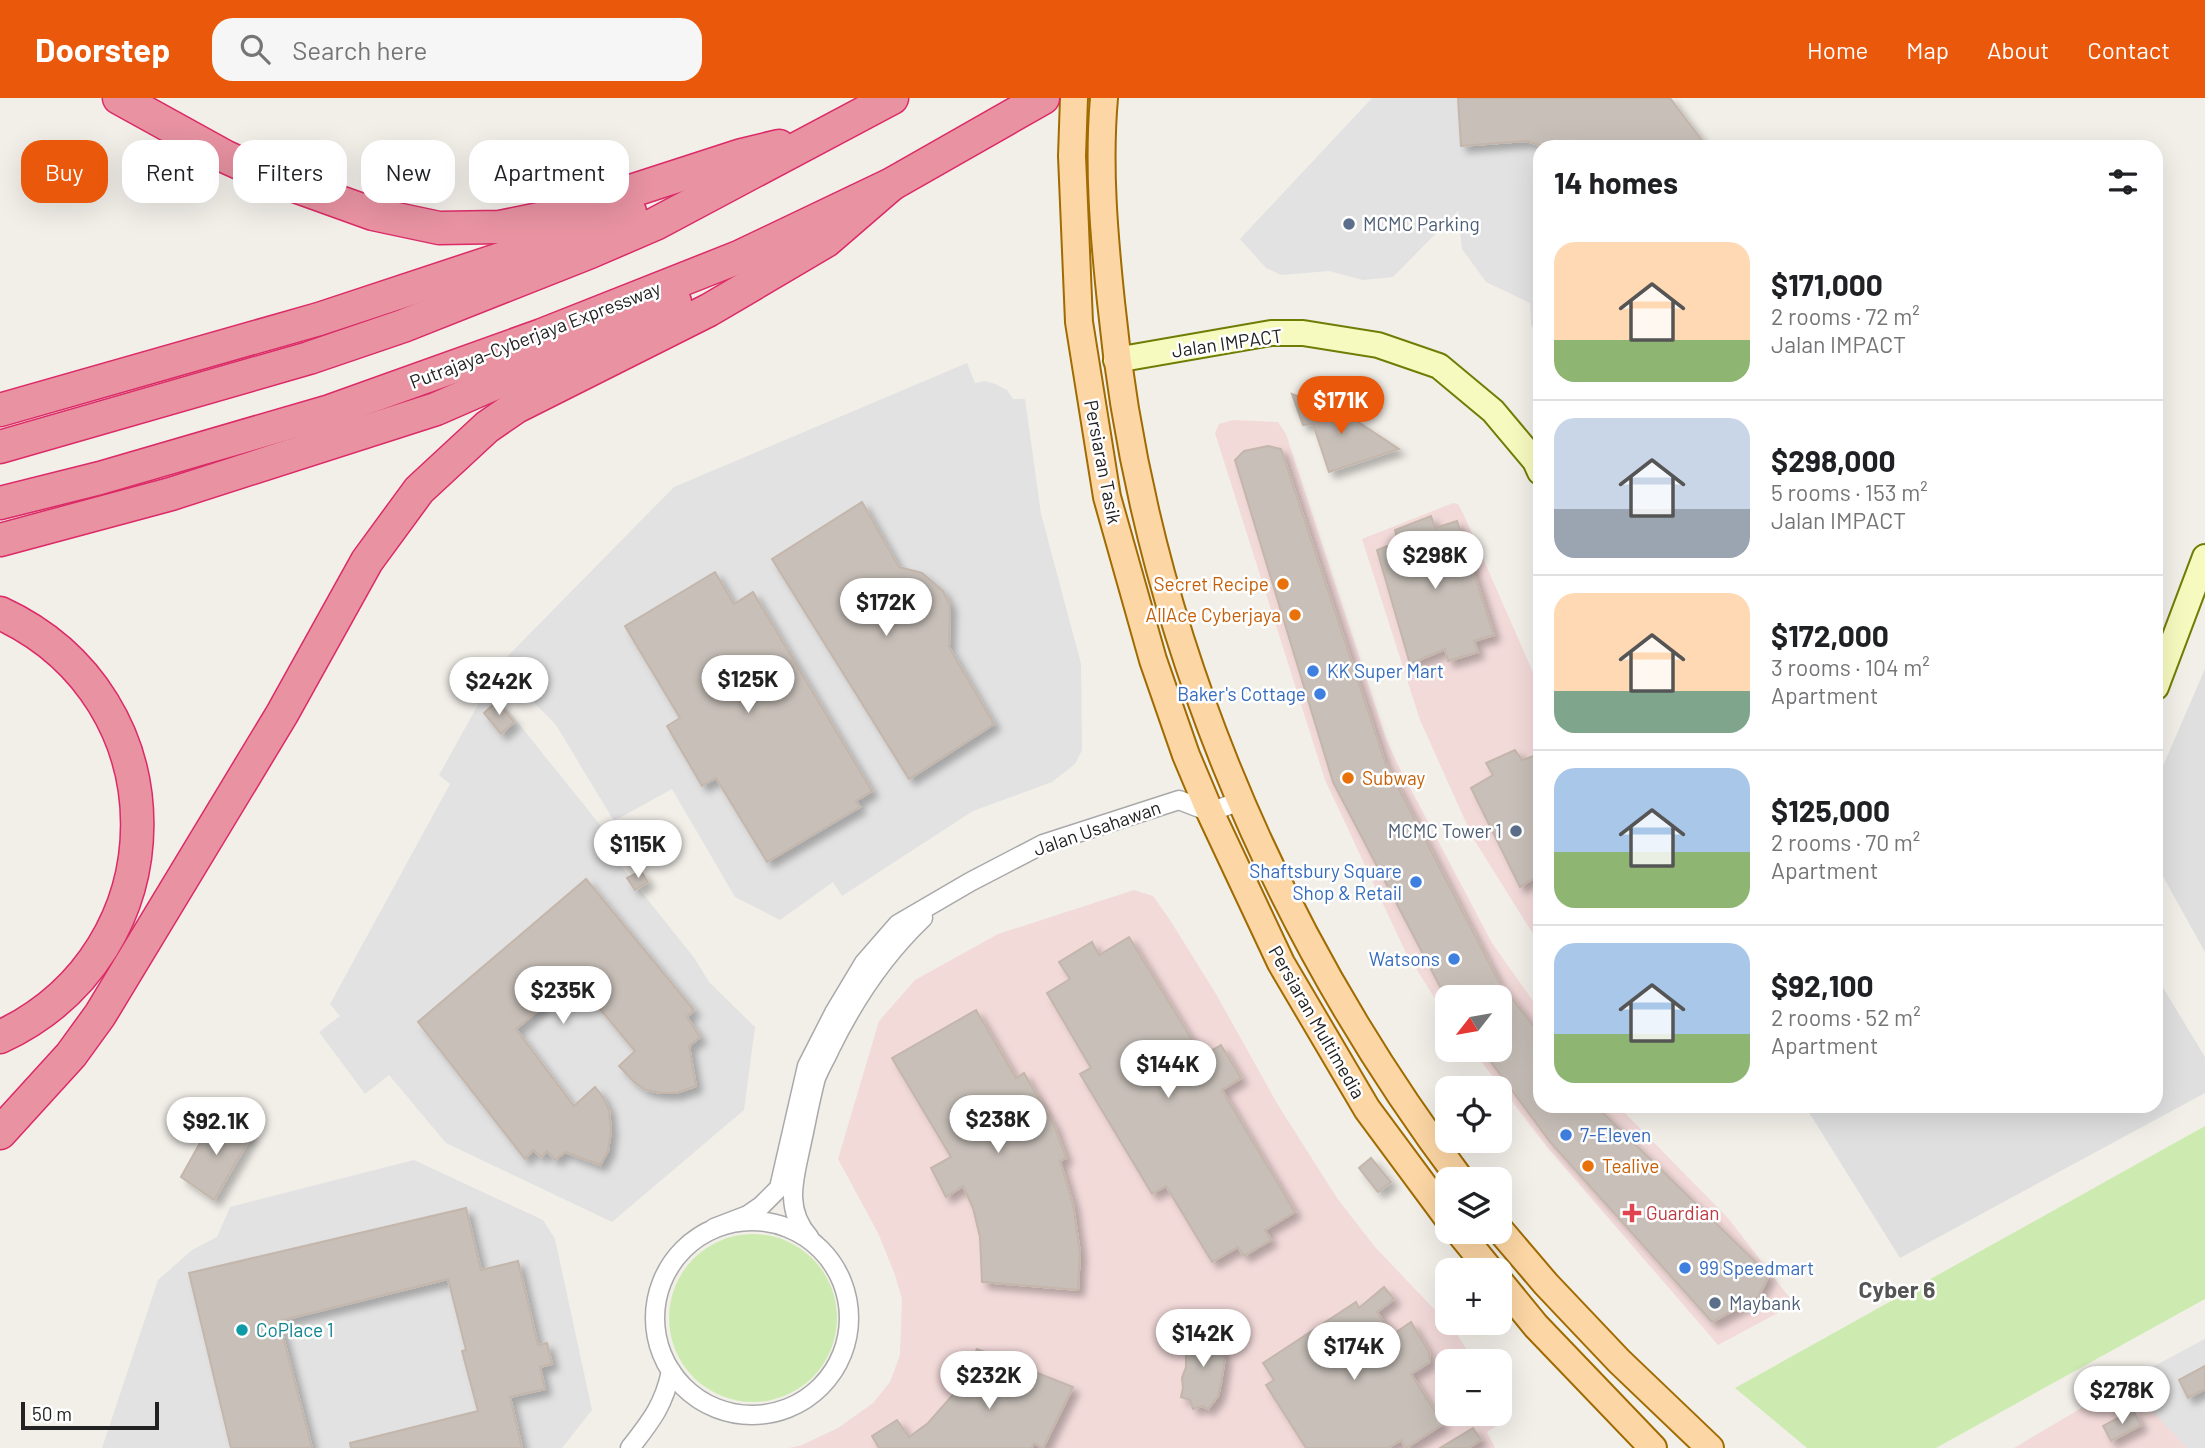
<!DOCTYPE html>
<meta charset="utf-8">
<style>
:root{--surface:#fff;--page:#f6f6f6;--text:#202124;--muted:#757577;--line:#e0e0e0;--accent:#ea580c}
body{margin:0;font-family:Barlow,sans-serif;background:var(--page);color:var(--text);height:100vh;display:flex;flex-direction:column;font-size:26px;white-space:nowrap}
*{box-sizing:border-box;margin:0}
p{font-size:23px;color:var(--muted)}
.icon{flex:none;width:38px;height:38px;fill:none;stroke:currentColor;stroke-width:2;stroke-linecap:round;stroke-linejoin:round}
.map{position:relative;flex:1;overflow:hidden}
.panel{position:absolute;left:1533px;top:42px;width:630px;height:973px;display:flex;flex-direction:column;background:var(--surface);border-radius:21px;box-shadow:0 7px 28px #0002}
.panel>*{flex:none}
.guide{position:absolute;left:21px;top:42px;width:665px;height:63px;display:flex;gap:14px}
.needle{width:46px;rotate:239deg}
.fabs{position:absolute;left:1435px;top:887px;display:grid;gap:14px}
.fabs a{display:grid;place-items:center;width:77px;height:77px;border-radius:14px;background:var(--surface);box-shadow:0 7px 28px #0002;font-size:35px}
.scale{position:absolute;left:21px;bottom:18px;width:138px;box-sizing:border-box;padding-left:7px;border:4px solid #222;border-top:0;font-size:19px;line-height:24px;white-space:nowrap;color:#222;-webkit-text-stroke:5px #fff;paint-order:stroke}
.price{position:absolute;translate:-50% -60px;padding:0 16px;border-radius:24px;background:#fff;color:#222;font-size:23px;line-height:46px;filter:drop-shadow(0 2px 4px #0008)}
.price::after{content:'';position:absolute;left:50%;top:42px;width:21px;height:16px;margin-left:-10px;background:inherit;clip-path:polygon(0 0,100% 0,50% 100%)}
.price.selected{background:var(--accent);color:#fff}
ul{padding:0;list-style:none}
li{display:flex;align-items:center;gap:21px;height:175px;padding:0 21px}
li+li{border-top:2px solid var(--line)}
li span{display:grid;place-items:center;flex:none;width:196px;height:140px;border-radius:21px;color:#555}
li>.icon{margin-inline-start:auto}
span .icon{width:84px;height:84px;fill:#fffc;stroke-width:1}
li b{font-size:30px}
h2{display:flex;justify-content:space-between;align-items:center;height:84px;padding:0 21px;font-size:30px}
.tag{padding:0 24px;border-radius:21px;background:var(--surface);box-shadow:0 7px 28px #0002;font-size:24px;line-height:63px}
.tag.selected{background:var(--accent);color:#fff}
header{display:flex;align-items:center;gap:42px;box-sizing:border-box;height:98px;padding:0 35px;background:var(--accent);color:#fff}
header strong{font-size:33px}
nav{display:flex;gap:38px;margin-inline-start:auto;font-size:24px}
.search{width:490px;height:63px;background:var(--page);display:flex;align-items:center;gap:18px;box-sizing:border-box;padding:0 24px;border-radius:21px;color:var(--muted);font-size:26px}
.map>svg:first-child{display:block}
</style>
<header>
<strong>Doorstep</strong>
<div class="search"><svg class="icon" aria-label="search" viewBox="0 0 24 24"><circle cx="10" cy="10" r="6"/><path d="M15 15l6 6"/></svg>Search here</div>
<nav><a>Home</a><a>Map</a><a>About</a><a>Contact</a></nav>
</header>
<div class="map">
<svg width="2205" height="1350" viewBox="0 0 2205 1350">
<defs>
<filter id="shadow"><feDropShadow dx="6" dy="6" stdDeviation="3.5" flood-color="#0004"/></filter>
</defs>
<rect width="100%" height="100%" fill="#f2efe9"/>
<g fill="#e0dfdf">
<path d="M2205,571V854L2156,766V684Z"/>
<path d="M2156,878L2205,959V995L1900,1160L1805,1008H2156Z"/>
</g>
<g fill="#f2dad9">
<path d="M1233,322L1278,324L1286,336L1386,640L1397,665L1492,845L1540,913V1008H1618L1728,1120L1789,1199V1209L1718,1247L1547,1049L1472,952H1500V900H1447V919L1443,913L1406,855L1325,682L1215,335L1219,326Z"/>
<path d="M1453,405L1458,406L1463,415L1540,590V847L1473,740L1420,622L1362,441Z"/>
<path d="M1134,792L1153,798L1170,822L1216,896L1278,1007L1337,1100L1375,1149L1455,1233L1474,1263L1447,1264V1316H1500V1304L1510,1319L1487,1334L1495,1350H789L802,1347L838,1330L873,1305L890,1284L900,1257L902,1201L895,1177L878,1135L838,1061L879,923L915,882L998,836Z"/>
<path d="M2205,1241V1350H2014L2125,1284Z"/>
</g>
<g fill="#cdebb0">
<path d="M2205,1028V1201L1936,1350H1807L1735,1290Z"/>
<circle cx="753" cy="1220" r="84"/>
</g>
<g fill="#e2e2e2">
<path d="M1372,0H1458L1461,48L1526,43L1547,49H1540V239L1531,227L1530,205L1486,184L1462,151L1458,113L1393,179L1363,182L1329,173L1281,177L1266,170L1240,141Z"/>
<path d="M967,265L975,285L985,283L995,286L1007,292L1013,301H1025L1041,416L1081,566L1082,652L1075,666L1052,684L973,713L842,798L833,784L780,822L735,799L672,691L614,723L556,627L498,568L674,389Z"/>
<path d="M486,585L613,743L605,748L695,861L709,884L755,929L744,1012L612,1124L446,1045L389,977L365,996L319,934L340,918L330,906L450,686L439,677L478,607Z"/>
<path d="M414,1062L543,1122L555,1141L592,1312L562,1350H102L158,1182L192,1152L217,1139L230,1109Z"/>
<path d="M2205,1241V1350H2187L2125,1284Z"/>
</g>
<g fill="#c7bfb8" stroke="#c4b6ab" stroke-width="2" filter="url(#shadow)">
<path d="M1458,0H1670L1707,49H1547L1526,43L1461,48Z"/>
<path d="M1292,296L1358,324L1399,351L1329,374L1313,326L1303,327Z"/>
<path d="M1268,348L1281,351L1385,664L1499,884L1540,936V1008H1596L1769,1177L1758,1199L1712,1224L1551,1045L1482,952H1500V900H1446L1333,684L1235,362L1244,353Z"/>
<path d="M862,404L899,469L922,475L943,493L950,507L949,549L994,626L909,681L772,461Z"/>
<path d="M1431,418L1435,430L1457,423L1494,537L1474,543L1478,554L1448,563L1445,551L1410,566L1377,452L1398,444L1395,432Z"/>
<path d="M715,474L734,506L753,494L872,693L856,703L860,709L767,764L716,680L702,688L667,628L680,620L625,528Z"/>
<path d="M497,603L514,624L501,636L484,615Z"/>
<path d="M1515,652L1522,662L1540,656V776L1520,789L1471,690L1493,677L1486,665Z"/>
<path d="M641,773L648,784L635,792L627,780Z"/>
<path d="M586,781L694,912L687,919L700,939L689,948L696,988L676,995H661L646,992L634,984L619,968L635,953L575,881L516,931L574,1008L595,989L603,999L609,1012L611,1033L608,1053L600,1067L565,1054L555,1062L547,1053L541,1059L533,1052L525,1061L418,924Z"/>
<path d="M1129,839L1202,958L1221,947L1241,980L1222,992L1295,1114L1265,1132L1271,1142L1244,1158L1238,1149L1212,1164L1166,1088L1152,1096L1080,976L1091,970L1047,895L1070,881L1059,864L1092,844L1099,857Z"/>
<path d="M976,912L1016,980L1024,975L1054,1027L1066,1060L1060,1063L1073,1106L1080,1155L1078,1192L982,1184L980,1139L973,1110L963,1088L946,1099L931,1070L951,1059L892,960Z"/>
<path d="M215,1018L252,1037L214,1102L181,1079Z"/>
<path d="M1371,1060L1391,1084L1378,1094L1359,1070Z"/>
<path d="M466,1110L481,1172L518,1163L538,1247L547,1245L552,1266L540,1269L545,1291L510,1299L522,1350H351L350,1345L478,1313L462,1253L466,1252L448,1181L279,1223L312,1350H231L189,1175Z"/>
<path d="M1384,1189L1394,1201L1377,1214L1392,1237L1411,1224L1429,1254L1430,1264L1411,1276L1443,1326L1406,1350L1401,1342L1388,1350H1306L1266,1287L1274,1282L1263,1265L1356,1204L1359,1210Z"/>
<path d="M1210,1235L1221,1237L1220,1249L1225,1260L1221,1285L1218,1298L1208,1311L1202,1308L1193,1311L1190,1302L1181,1299L1183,1290L1182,1280L1186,1269V1237Z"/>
<path d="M977,1251L1073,1289L1043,1350L1034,1345L1031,1350H879L872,1338L897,1322L909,1339L928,1325L959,1290Z"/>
<path d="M2205,1268V1291L2188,1300L2179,1282Z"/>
<path d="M2133,1312L2141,1327L2111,1343L2103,1328Z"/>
<path d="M1473,1330L1481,1342L1469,1350H1440Z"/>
</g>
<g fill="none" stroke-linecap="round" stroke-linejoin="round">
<defs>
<g id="street">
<circle cx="752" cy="1220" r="97"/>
<path d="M714,1130L748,1117L761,1108L779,1090L807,968L834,915L864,865L898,826L970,784L1043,746L1179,702L1210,714L1240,703"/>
<path d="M809,1139C784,1111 794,1081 801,1048C806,1026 810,1002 816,980C820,970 826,960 830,951C854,902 884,857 923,820"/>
<path d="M630,1350C651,1323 664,1307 671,1273"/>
</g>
<g id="secondary">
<path d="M1116,262L1271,235H1303L1378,247L1439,268L1493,313L1535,363L1540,374"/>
<path d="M2156,589L2205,459"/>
</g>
<g id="primary">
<path d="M1074,0L1072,58L1079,224L1107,399L1153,562L1186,657L1210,714L1281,865L1367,1011L1447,1119"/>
<path d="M1104,0C1098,68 1104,137 1111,204C1142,522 1269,827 1461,1082"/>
<path d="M1500,1132L1546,1186L1619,1263L1710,1350"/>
<path d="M1459,1134L1490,1172"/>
<path d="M1500,1184L1536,1228L1653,1350"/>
</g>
<g id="highway">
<path d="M119,0L226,59L270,79L373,116L439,130L500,129L554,118L742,57L779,48"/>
<path d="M0,312L319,221L564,140L630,114"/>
<path d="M0,349L309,260L403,228L590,154L655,126L892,0"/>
<path d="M0,405L100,380L330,313L542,237L739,159L892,86L1043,0"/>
<path d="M0,442L171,396L436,311L647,219L675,204"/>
<path d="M0,515C184,600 182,854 0,939"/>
<path d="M0,1035L71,957L100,917L282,616L367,463L419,392L487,329L516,309L709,212L826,143L892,86"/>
</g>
</defs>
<use href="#street" stroke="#a9a9a9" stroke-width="21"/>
<use href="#secondary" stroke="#707d05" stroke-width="28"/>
<use href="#primary" stroke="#a06b00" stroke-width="30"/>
<use href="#highway" stroke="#dc2a67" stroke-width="35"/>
<use href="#street" stroke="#fff" stroke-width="18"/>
<use href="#secondary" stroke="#f7fabf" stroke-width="24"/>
<use href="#primary" stroke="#fcd6a4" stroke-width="26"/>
<use href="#highway" stroke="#e892a2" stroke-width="32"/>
</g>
<g fill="#5c6f8a" stroke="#fff" stroke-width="2.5">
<circle cx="1349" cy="126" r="7"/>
<circle cx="1516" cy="733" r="7"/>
<circle cx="1715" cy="1205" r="7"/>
</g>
<g fill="#e8710a" stroke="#fff" stroke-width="2.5">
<circle cx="1283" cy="486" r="7"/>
<circle cx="1295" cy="517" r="7"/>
<circle cx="1348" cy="680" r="7"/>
<circle cx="1588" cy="1068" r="7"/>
</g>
<g fill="#3f7fe0" stroke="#fff" stroke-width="2.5">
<circle cx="1313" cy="573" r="7"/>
<circle cx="1320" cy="596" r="7"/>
<circle cx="1416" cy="784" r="7"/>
<circle cx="1454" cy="861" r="7"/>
<circle cx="1566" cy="1037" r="7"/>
<circle cx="1685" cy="1170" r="7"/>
</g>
<path fill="#e0444e" stroke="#fff" stroke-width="2.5" d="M1628.5 1104.5h7v7h7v7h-7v7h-7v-7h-7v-7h7z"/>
<circle fill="#0f9aa8" stroke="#fff" stroke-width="2.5" cx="242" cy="1232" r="7"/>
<g text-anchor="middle" stroke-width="5" stroke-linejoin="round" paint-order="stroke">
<g font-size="19" fill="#4e5e75" stroke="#fff" text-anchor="start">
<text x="1363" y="133">MCMC Parking</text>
<text x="1502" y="740" text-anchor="end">MCMC Tower 1</text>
<text x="1729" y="1212">Maybank</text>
</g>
<g font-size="19" fill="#222" stroke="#fff">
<text transform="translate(535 237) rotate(-21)" y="7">Putrajaya–Cyberjaya Expressway</text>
<text transform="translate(1227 245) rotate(-8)" y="7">Jalan IMPACT</text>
<text transform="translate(1103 364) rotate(79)" y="7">Persiaran Tasik</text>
<text transform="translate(1097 730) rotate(-19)" y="7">Jalan Usahawan</text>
<text transform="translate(1317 924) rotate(60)" y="7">Persiaran Multimedia</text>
</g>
<g font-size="19" fill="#c56008" stroke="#fff" text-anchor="end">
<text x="1269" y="493">Secret Recipe</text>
<text x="1281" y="524">AllAce Cyberjaya</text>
<text x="1362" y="687" text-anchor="start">Subway</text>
<text x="1602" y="1075" text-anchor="start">Tealive</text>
</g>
<g font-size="19" fill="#366cbe" stroke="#fff" text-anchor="start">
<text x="1327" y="580">KK Super Mart</text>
<text x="1306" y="603" text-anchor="end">Baker's Cottage</text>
<text x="1402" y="780" text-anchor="end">Shaftsbury Square<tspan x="1402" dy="22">Shop &amp; Retail</tspan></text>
<text x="1440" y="868" text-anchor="end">Watsons</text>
<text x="1580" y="1044">7-Eleven</text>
<text x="1699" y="1177">99 Speedmart</text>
</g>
<g font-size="19" fill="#be3a42" stroke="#fff" text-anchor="start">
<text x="1646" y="1122">Guardian</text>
</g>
<g font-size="19" fill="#0d838f" stroke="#fff" text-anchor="start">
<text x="256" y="1239">CoPlace 1</text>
</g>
<g font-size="23" font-weight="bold" fill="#555" stroke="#fff">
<text x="1897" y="1200">Cyber 6</text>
</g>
</g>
</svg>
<div class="fabs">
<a><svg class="needle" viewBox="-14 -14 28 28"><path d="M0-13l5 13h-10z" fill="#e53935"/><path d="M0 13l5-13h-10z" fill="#757577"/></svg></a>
<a><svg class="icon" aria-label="locate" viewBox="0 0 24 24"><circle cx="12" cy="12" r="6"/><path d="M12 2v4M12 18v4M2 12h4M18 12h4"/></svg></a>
<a><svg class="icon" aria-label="layers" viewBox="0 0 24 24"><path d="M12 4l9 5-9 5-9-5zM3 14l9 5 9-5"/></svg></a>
<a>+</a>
<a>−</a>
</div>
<div class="scale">50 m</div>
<b class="price selected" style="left:1341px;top:338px">$171K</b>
<b class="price" style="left:1435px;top:493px">$298K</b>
<b class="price" style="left:886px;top:540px">$172K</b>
<b class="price" style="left:748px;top:617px">$125K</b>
<b class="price" style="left:499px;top:619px">$242K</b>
<b class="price" style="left:638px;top:782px">$115K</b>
<b class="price" style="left:563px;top:928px">$235K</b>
<b class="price" style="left:1168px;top:1002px">$144K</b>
<b class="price" style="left:998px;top:1057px">$238K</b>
<b class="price" style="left:216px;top:1059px">$92.1K</b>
<b class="price" style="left:1203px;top:1271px">$142K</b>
<b class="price" style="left:1354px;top:1284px">$174K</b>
<b class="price" style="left:989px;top:1313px">$232K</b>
<b class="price" style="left:2122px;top:1328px">$278K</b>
<div class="guide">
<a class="tag selected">Buy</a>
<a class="tag">Rent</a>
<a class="tag">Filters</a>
<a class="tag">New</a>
<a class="tag">Apartment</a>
</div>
<section class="panel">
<h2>14 homes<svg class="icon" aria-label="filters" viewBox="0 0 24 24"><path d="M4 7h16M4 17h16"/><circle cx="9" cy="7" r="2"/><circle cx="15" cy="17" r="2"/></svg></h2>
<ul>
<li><span style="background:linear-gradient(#ffd9b3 70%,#8fb573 0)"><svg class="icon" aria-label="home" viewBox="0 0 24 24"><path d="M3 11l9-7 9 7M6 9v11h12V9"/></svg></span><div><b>$171,000</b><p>2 rooms · 72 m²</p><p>Jalan IMPACT</p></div></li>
<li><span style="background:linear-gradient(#c9d6e8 65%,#9aa5b1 0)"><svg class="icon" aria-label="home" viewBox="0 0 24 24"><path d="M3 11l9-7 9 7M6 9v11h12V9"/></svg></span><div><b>$298,000</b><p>5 rooms · 153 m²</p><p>Jalan IMPACT</p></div></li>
<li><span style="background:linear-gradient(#ffd9b3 70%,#7fa58c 0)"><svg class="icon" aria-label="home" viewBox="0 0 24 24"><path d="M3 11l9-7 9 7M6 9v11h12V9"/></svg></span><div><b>$172,000</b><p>3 rooms · 104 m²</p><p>Apartment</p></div></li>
<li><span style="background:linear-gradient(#a9c7e8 60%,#8fb573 0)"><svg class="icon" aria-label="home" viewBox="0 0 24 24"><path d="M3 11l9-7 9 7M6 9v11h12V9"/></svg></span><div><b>$125,000</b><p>2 rooms · 70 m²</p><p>Apartment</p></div></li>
<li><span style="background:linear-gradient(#a9c7e8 65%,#8fb573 0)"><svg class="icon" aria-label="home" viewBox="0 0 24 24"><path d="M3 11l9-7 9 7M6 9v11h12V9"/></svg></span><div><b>$92,100</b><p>2 rooms · 52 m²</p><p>Apartment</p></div></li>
</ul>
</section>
</div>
